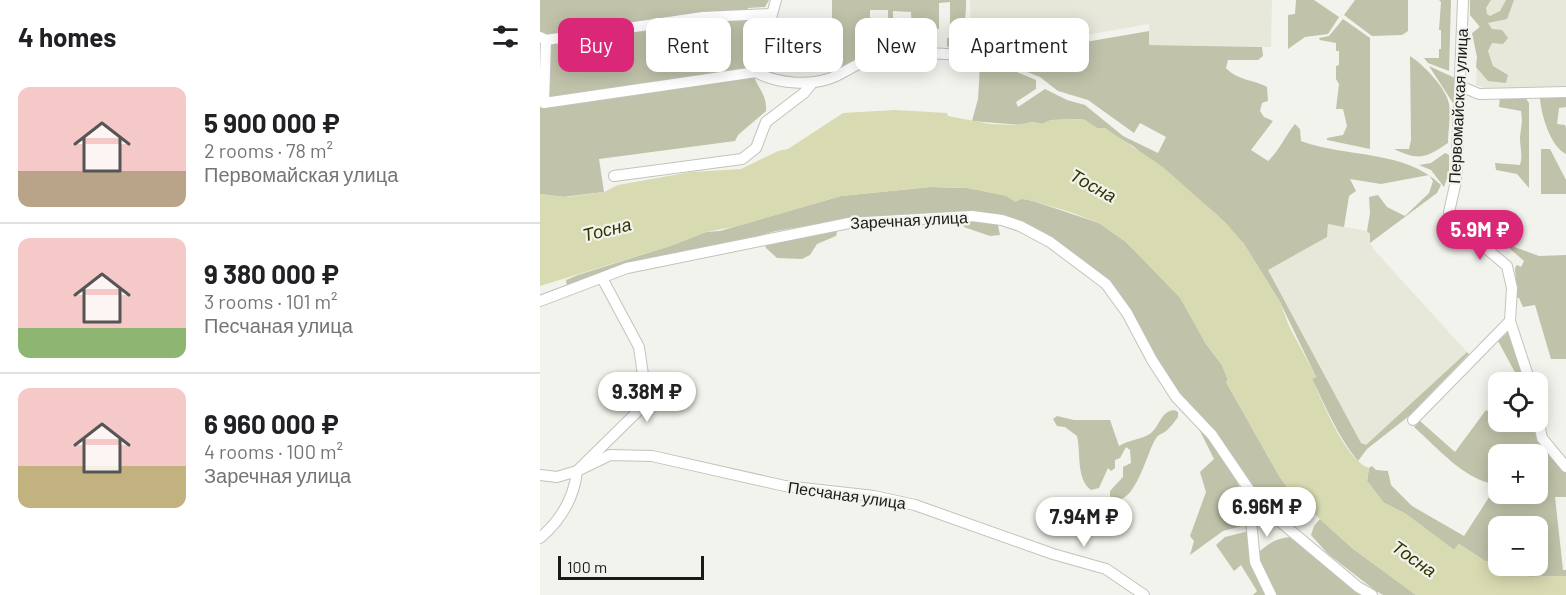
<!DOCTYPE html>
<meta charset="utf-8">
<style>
:root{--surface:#fff;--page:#f2f2f2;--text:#202124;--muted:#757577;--line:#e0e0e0;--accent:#db2777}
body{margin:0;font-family:Barlow,sans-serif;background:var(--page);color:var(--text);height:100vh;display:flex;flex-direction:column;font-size:22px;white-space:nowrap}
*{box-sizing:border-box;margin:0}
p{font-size:20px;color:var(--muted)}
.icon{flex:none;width:33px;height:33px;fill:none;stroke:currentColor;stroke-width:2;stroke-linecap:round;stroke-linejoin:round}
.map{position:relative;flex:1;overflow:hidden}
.panel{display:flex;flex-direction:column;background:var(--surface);width:540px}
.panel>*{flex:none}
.guide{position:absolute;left:18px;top:18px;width:570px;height:54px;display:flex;gap:12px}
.buttons{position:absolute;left:948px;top:372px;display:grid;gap:12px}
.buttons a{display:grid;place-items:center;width:60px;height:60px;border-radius:12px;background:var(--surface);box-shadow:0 3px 15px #0003;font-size:30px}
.scale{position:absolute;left:18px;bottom:15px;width:146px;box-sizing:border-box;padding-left:6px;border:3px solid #1a1a18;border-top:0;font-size:16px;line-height:21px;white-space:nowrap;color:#1a1a18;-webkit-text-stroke:4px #f3f3ed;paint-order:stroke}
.price{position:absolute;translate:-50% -51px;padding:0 14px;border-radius:21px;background:#fff;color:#222;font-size:20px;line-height:39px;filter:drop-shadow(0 2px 3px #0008)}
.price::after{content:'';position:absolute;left:50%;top:36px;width:18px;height:14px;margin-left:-9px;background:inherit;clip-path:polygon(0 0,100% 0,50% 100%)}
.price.on{background:var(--accent);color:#fff}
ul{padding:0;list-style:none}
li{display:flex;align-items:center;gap:18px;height:150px;padding:0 18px}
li+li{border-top:2px solid var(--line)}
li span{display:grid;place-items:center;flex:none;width:168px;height:120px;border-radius:12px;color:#555}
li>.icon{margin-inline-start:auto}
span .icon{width:72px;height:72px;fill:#fffc;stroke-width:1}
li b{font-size:26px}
h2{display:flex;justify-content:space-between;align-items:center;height:72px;padding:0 18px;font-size:26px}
.tag{padding:0 21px;border-radius:12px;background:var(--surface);box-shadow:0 3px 15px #0003;font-size:21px;line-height:54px}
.tag.on{background:var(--accent);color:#fff}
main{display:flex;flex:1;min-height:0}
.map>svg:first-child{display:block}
</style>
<main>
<section class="panel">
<h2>4 homes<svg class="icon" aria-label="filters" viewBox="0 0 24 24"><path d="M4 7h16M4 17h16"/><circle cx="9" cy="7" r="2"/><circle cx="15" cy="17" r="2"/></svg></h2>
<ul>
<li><span style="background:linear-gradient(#f6c9c9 70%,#b9a48a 0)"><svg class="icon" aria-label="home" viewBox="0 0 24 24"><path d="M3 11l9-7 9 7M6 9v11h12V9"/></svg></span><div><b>5 900 000 ₽</b><p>2 rooms · 78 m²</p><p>Первомайская улица</p></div></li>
<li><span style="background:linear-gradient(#f6c9c9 75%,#8fb573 0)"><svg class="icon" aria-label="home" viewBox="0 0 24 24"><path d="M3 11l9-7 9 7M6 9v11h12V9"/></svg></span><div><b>9 380 000 ₽</b><p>3 rooms · 101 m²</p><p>Песчаная улица</p></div></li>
<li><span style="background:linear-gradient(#f6c9c9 65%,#c2b280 0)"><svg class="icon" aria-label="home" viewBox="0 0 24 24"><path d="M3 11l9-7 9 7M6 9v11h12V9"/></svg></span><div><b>6 960 000 ₽</b><p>4 rooms · 100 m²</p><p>Заречная улица</p></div></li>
</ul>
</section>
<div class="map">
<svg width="1026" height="595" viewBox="0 0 1026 595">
<rect width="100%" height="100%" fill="#f3f3ed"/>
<g fill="#e7e8da">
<path d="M430,0H732L731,47L609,45V24L455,51L442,50L431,41Z"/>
<path d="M939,0H1026V86L949,89L936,85Z"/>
<path d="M788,224L827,231L830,234V243L836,252L927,352L826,446L821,443L728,270L787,237Z"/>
</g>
<g fill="#c0c2a9" fill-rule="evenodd">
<path d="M0,0H229L225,7L208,8L205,12V17L220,25L213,72C216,88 227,92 226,111L198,135L195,141L59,159L64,192L23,197L0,194Z"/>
<path d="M292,0H426C427,14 421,32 430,44L429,51H413L407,46V38H417V24H410V2L399,3V29H372L371,12L353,11V31H348V10H330V38H398L392,41H371L370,46L334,51L292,71L289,69L297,57L300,28H292Z"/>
<path d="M756,0H774L799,17L788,34L765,37L748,49V15L755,14Z"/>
<path d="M815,0H868V31L862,35L832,36L804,15Z"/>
<path d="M899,0H911L909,71L888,63L884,58H899V49H901V30H899L901,2Z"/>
<path d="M930,0H951L946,8L947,14L950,16L960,11L966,0H974L967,19L948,23L952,29L962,30L968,38L963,44L952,43L948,51L953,66L968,75L966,83L948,81L936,67L937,57L932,33L940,27L930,15Z"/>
<path d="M803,19L830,38V149L787,140V138L803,135L807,126L803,109H796L799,84L796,79V66L799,65V51H796V43L780,40L779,38L789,36Z"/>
<path d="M441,25L462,36L460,43L438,40L435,36L437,27Z"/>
<path d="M609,31V45L722,47L723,56L718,60H688L686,68C698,81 713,79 727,87L728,101L722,103L720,111L724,117L733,121L711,150L728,161C740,150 744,137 755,124L760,129L761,141C806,158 864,149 901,185L897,193L830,243V234L827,231L830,213L829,197L838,195L847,207L865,216L889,193L893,181L889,175L841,184L810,179L816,191L809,196L804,227L788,224L787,237L728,270L821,443L826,445L927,352L929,354L869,416L827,449L818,461C798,437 786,407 772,379L776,377L740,302L704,244L676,214L593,146L572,134L565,128H557L543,119L511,120L502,124L492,122L481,125L432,121L438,99L440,65L448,60L496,80V89L476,102L478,107L505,89L527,100L545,105L583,136L618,153L626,137L600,123L594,133L548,100L518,91L500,77L464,63V56Z"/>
<path d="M870,56C883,64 907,89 909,104C911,116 908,131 908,143C886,158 879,161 854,149H869L871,140Z"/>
<path d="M889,66L915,78V103H913Z"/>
<path d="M960,97H985L989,103V188L977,174L956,170L955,163L980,165C983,155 980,148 980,138C981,126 983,124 981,111L959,107Z"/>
<path d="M1026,97V107L1019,108L1017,124L1025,125L1026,128V154C1010,146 1001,114 1000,98Z"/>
<path d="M1001,149H1010L1026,180V194H1001Z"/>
<path d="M905,153L909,155V173L904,187L891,170L879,165L891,163Z"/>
<path d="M390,187L428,188L493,201L559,223L586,242L640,297L666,344L682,365L688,380L686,382L738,474L761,508L772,512L765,522L753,526L731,508L711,485L634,389L586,305L512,240L429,211L301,220L236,231L27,287L26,280L38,275L133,245L166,232L180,231L301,196Z"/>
<path d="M421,219L457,221L460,235L450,236L424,227Z"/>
<path d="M298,228L296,236L277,244L270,255L262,259L237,258L226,248L225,245Z"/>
<path d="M969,245L999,256L1026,255V359H1011L995,305L983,307L979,298H977L975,268L977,265L981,267L984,261L968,247Z"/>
<path d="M976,325L994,382H973L977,376L958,341Z"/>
<path d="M998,396L1005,433L1026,462V497H1015L1023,570H1026V576L989,577L970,567L945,561L919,544L914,550L866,514L844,503L827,481L829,468L832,466L836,470L848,471L851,485L872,506L924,536L953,491L954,484C923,479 897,447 874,427L880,421L915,452L946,410L952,414L958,404V422H998ZM958,454H998V494H958ZM958,526H998V566H958Z"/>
<path d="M634,410L638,412V417C635,421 630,428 626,431C621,435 618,434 615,440C607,452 593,514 570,496V491L583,477V467L591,463L590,450L586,447L580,458L575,460V468L571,471L568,468L559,488L551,490C536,479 541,452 537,436L525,427L517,426L513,419L517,416L534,420H570L579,446C590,439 602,440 611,433C620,426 620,412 634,410Z"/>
<path d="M659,429C686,457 704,485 709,524L683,531L650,555L654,541L650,536L666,492L660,472L674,459Z"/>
<path d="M780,519L812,548L876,595H843L836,591L788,554L771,535L774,526Z"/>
<path d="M709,531L727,595H713L717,591L701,565L694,571L676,545L685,537Z"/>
<path d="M751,537L827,595H736L724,575L718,553C728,543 737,538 751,537Z"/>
</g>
<path fill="#d8dab1" d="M355,110L407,113L408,116L450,124L476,125L492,122L502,124L511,120L543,119L557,128H565L623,167L685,222L704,244L740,302L749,326L776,377L772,379C783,402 805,460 829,468L827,481L844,503L866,514L914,550L919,544L945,561L975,568L989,577L1026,576V595H876L812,548L772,512L761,508L738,474L686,382L688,380L682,365L666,344L640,298L586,242L559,223L530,212L493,201L482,199L475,202L466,196L428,188L390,187L301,196L198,226L166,232L133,245L0,286V194L28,197L64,192L78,185L151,172L201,169L238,151L248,149L303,113Z"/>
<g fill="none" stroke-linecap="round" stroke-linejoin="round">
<defs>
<g id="minor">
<path d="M923,0L916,181L909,212L916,227L941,244L967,266L972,288L970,321L990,382"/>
<path d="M0,37L6,40L4,103L216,72C238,84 272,87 296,76C314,67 329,56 350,54C378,51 409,55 438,55"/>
<path d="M6,40L163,17L231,14"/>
<path d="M216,72L236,0"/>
<path d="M920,86L939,94L1026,92"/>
<path d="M74,176L202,159L216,148L226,122L264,93L273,82"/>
<path d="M0,301L87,268L309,223L432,216L462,220L480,226L510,242L566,284L587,313L612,360L636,397L672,435L708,488L731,514L818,587L832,595"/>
<path d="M998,419L1002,438L1026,467"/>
<path d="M873,420L970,321"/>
<path d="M0,475L17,477L37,471L70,455L112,456L245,486L334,496L375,505L513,554L566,569L604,595"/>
<path d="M708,488L715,562L731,595"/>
<path d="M0,538C21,520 34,499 37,471L98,411L104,382L99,347L62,278"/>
</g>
</defs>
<use href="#minor" stroke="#c3c3bd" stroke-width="12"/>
<use href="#minor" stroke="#fff" stroke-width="10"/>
</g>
<g text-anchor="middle" stroke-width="4.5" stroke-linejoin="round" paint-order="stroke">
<g font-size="16" fill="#1a1a18" stroke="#f3f3ed">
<text transform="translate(918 106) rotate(-87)" y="6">Первомайская улица</text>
<text transform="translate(369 220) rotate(-3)" y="6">Заречная улица</text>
<text transform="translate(307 495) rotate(8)" y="6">Песчаная улица</text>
</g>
<g font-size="18" font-style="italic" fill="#330" stroke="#f3f3ed">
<text transform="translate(553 186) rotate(29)" y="6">Тосна</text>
<text transform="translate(67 230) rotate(-14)" y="6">Тосна</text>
<text transform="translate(874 559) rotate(35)" y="6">Тосна</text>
</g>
</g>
</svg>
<div class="buttons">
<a><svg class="icon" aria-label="locate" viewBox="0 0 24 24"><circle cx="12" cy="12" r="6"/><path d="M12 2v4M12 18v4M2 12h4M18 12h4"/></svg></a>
<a>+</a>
<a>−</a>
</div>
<div class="scale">100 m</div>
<b class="price on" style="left:940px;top:261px">5.9M ₽</b>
<b class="price" style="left:107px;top:423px">9.38M ₽</b>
<b class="price" style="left:727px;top:538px">6.96M ₽</b>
<b class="price" style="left:544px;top:548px">7.94M ₽</b>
<div class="guide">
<a class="tag on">Buy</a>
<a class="tag">Rent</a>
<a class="tag">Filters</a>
<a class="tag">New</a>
<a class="tag">Apartment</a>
</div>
</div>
</main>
